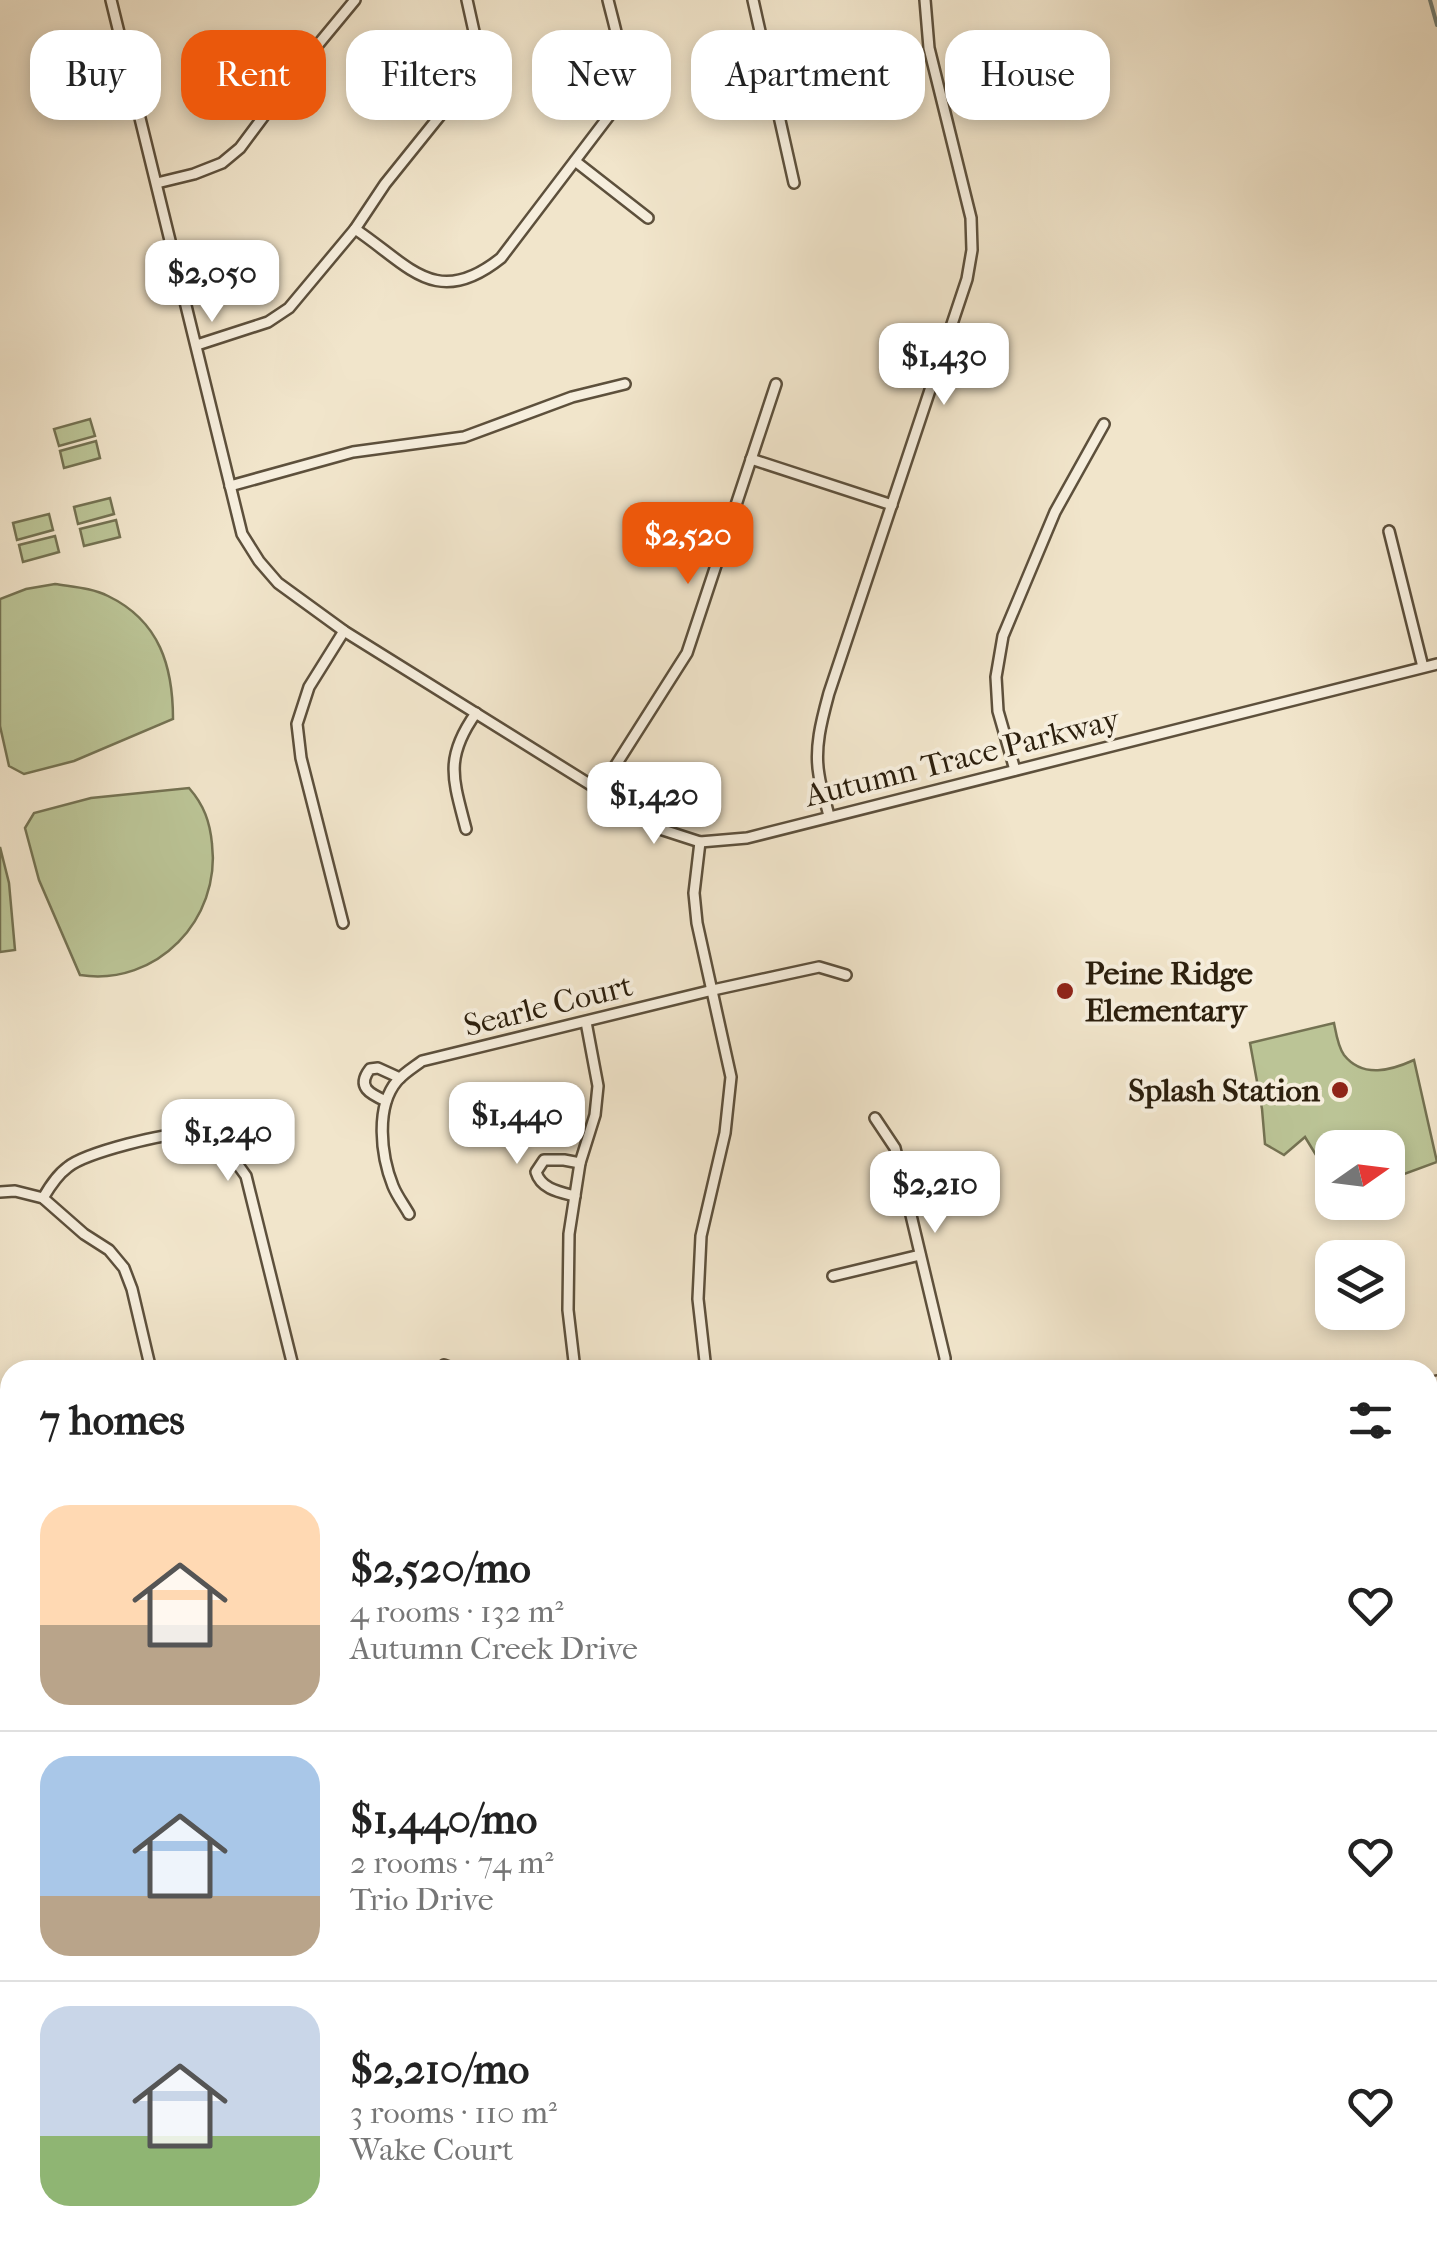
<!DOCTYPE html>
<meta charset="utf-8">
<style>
:root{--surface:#fff;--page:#f2f2f2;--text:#222;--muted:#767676;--line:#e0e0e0;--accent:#ea580c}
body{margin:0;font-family:"IM FELL French Canon",serif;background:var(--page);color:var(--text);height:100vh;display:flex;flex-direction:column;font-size:38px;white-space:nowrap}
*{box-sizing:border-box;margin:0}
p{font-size:32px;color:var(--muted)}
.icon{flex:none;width:55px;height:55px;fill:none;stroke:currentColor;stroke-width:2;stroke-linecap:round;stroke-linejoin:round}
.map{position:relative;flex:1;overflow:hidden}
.side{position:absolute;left:0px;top:1360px;width:1438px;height:890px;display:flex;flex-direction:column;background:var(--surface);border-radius:30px 30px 0 0;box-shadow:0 5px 15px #0003}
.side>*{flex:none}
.guide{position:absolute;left:30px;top:30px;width:1378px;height:90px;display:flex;gap:20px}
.needle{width:65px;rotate:76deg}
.fabs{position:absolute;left:1315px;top:1130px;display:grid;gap:20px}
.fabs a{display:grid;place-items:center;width:90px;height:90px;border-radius:20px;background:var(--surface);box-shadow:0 5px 15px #0003;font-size:50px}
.price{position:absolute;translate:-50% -85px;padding:0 22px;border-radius:20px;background:#fff;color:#222;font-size:32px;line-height:65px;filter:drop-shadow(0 2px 5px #0008)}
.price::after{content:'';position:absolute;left:50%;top:60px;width:30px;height:22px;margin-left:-15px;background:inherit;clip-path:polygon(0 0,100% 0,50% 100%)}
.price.active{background:var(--accent);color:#fff}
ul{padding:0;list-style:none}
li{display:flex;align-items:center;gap:30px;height:250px;padding:0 40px}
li+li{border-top:2px solid var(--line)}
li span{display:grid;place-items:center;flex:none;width:280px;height:200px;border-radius:30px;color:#555}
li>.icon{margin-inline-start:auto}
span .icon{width:120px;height:120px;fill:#fffc;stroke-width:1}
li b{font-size:42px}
h2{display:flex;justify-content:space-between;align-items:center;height:120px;padding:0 40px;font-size:42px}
.pill{padding:0 35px;border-radius:30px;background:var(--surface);box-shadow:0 5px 15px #0003;font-size:35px;line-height:90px}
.pill.active{background:var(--accent);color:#fff}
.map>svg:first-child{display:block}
</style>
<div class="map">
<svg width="1437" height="2250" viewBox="0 0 1437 2250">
<rect width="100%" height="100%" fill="#f1e5cb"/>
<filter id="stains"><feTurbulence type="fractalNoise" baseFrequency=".002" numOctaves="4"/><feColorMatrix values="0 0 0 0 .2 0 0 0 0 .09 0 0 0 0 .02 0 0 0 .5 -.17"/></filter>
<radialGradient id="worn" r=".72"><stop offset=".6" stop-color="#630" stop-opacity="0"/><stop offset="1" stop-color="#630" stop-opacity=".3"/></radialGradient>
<g fill="#bbc496" stroke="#747252" stroke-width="2.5">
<path d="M90,419L95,436L59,446L54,429Z"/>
<path d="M96,441L100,458L64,468L60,451Z"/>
<path d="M110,498L114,514L78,524L74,507Z"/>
<path d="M49,514L53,530L17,540L13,523Z"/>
<path d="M116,520L120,537L84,546L80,529Z"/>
<path d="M55,536L59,552L23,562L19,545Z"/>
<path d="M55,584C73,587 92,588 108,596C160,621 173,667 173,719L74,761L24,774L9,766L0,726V599L26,589Z"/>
<path d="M189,788C204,805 210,822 212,844C221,919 157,987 80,975L39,880L25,828L34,813L91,798Z"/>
<path d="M0,847L9,883L15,950L0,952Z"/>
<path d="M1334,1023C1336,1033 1338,1047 1344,1055C1363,1079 1392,1070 1414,1060L1437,1162L1388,1180V1148H1332V1175L1327,1173L1305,1137L1284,1155L1265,1144L1262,1109L1250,1043Z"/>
</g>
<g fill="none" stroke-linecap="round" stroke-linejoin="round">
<path stroke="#6f7e75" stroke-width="4" d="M1430,0L1437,25"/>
<defs>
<g id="minor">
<path d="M111,0L242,534L259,561L278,583L344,631L663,830L700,842L747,838L1437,664"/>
<path d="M753,0L794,183"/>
<path d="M575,161L648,218"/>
<path d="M157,183L194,174L222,163L240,148L307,58L355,0"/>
<path d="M355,229C409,265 436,310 501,258L618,104C628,66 617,37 608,0"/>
<path d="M197,345L268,322L289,308L355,229L385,184L463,87L473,63L475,36L467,0"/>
<path d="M751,459L892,505"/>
<path d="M230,486L353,452L464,437L572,397L625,384"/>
<path d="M1389,531L1423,667"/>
<path d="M1015,770L998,711L996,677L1003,636L1055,512L1104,424"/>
<path d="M600,790L687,653L776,384"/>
<path d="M829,816C826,803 821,789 819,775C814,747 822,719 829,693L967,279L972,250L971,218L929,48L925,0"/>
<path d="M466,829C453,779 444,758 476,713"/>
<path d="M700,842L694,893L697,923L731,1077L725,1133L701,1236L698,1299L706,1370"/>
<path d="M343,923L301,758L297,724L309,687L344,631"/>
<path d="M386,1101C370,1094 356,1087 370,1069L378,1068L400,1078"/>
<path d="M875,1118L895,1148L945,1358V1370"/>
<path d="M201,1137L210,1126L223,1116L236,1119L242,1127V1136L229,1154"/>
<path d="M0,1192L15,1191L43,1198L84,1234L109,1250L124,1268L132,1289L151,1370"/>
<path d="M575,1196C559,1192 541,1189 536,1172L544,1160H564L580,1163"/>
<path d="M43,1198C50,1186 57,1175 68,1167C85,1153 169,1131 191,1134C216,1137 233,1157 246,1176L294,1370"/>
<path d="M409,1214C404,1205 397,1196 393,1186C381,1156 375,1107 397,1081C404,1073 414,1067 422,1061L713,990L819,967L846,975"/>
<path d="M833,1276L920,1255"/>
<path d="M444,1365L458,1370"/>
<path d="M575,1370L568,1310L569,1234L580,1163L595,1115L598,1086L586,1022"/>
<path d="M1428,1686L1437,1683"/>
<path d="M1428,1820L1437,1817"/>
<path d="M1428,1955L1437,1952"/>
<path d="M1428,1990L1437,2028"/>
<path d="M1428,2107L1437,2104"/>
<path d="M0,2192L10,2226"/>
<path d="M18,2240L26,2250"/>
<path d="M1028,2240L1033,2250"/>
<path d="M80,2250L89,2247L101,2250"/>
<path d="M672,2250L673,2240"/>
</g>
<g id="tertiary">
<path d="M1428,1384L1437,1382"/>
<path d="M0,1748L10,1745"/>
</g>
</defs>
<use href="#minor" stroke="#5d503c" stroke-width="14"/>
<use href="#tertiary" stroke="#5d503c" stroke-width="16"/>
<use href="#minor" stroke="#f6eedd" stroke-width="9"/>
<use href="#tertiary" stroke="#f6eedd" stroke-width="11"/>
</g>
<g fill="#8f2418" stroke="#f6eedd" stroke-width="4">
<circle cx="1065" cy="991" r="10"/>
<circle cx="1340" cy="1090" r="10"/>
</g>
<g text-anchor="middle" stroke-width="8" stroke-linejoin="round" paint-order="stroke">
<g font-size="32" fill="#2c1f0d" stroke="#f6eedd">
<text transform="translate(962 757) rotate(-14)" y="11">Autumn Trace Parkway</text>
<text transform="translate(548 1005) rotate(-14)" y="11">Searle Court</text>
</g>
<g font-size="32" font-weight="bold" fill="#2c1f0d" stroke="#f6eedd" text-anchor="start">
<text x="1085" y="984">Peine Ridge<tspan x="1085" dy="37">Elementary</tspan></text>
<text x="1320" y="1101" text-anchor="end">Splash Station</text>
</g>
</g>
<rect width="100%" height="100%" filter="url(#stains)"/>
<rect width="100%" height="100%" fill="url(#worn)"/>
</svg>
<div class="fabs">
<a><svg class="needle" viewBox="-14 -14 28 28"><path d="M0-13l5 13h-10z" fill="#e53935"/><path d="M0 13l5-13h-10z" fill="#767676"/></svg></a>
<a><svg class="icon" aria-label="layers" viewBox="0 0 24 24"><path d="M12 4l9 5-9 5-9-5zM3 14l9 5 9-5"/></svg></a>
</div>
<b class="price" style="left:212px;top:325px">$2,050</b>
<b class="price" style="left:944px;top:408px">$1,430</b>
<b class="price active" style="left:688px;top:587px">$2,520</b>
<b class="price" style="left:654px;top:847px">$1,420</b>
<b class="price" style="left:517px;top:1167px">$1,440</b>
<b class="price" style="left:228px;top:1184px">$1,240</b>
<b class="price" style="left:935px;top:1236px">$2,210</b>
<div class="guide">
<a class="pill">Buy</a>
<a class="pill active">Rent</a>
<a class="pill">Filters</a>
<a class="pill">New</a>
<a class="pill">Apartment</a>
<a class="pill">House</a>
</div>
<section class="side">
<h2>7 homes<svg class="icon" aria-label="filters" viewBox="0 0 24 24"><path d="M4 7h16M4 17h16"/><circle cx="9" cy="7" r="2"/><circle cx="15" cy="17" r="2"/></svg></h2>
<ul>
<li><span style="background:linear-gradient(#ffd9b3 60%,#b9a48a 0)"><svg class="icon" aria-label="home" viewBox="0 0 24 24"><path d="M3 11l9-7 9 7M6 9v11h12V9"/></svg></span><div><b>$2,520/mo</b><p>4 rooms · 132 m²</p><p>Autumn Creek Drive</p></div><svg class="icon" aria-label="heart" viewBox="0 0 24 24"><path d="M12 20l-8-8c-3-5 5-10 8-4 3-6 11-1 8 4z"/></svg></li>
<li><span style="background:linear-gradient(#a9c7e8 70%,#b9a48a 0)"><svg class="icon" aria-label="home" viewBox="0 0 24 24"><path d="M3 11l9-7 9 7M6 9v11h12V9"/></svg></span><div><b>$1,440/mo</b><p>2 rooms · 74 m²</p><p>Trio Drive</p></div><svg class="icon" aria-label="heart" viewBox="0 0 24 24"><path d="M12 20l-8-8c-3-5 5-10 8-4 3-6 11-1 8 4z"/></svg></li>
<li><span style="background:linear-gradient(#c9d6e8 65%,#8fb573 0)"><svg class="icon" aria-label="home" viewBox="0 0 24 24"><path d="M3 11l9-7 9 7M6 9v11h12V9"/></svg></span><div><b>$2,210/mo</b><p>3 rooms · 110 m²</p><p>Wake Court</p></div><svg class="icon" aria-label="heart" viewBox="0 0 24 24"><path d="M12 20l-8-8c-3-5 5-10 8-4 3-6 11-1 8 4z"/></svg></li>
</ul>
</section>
</div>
